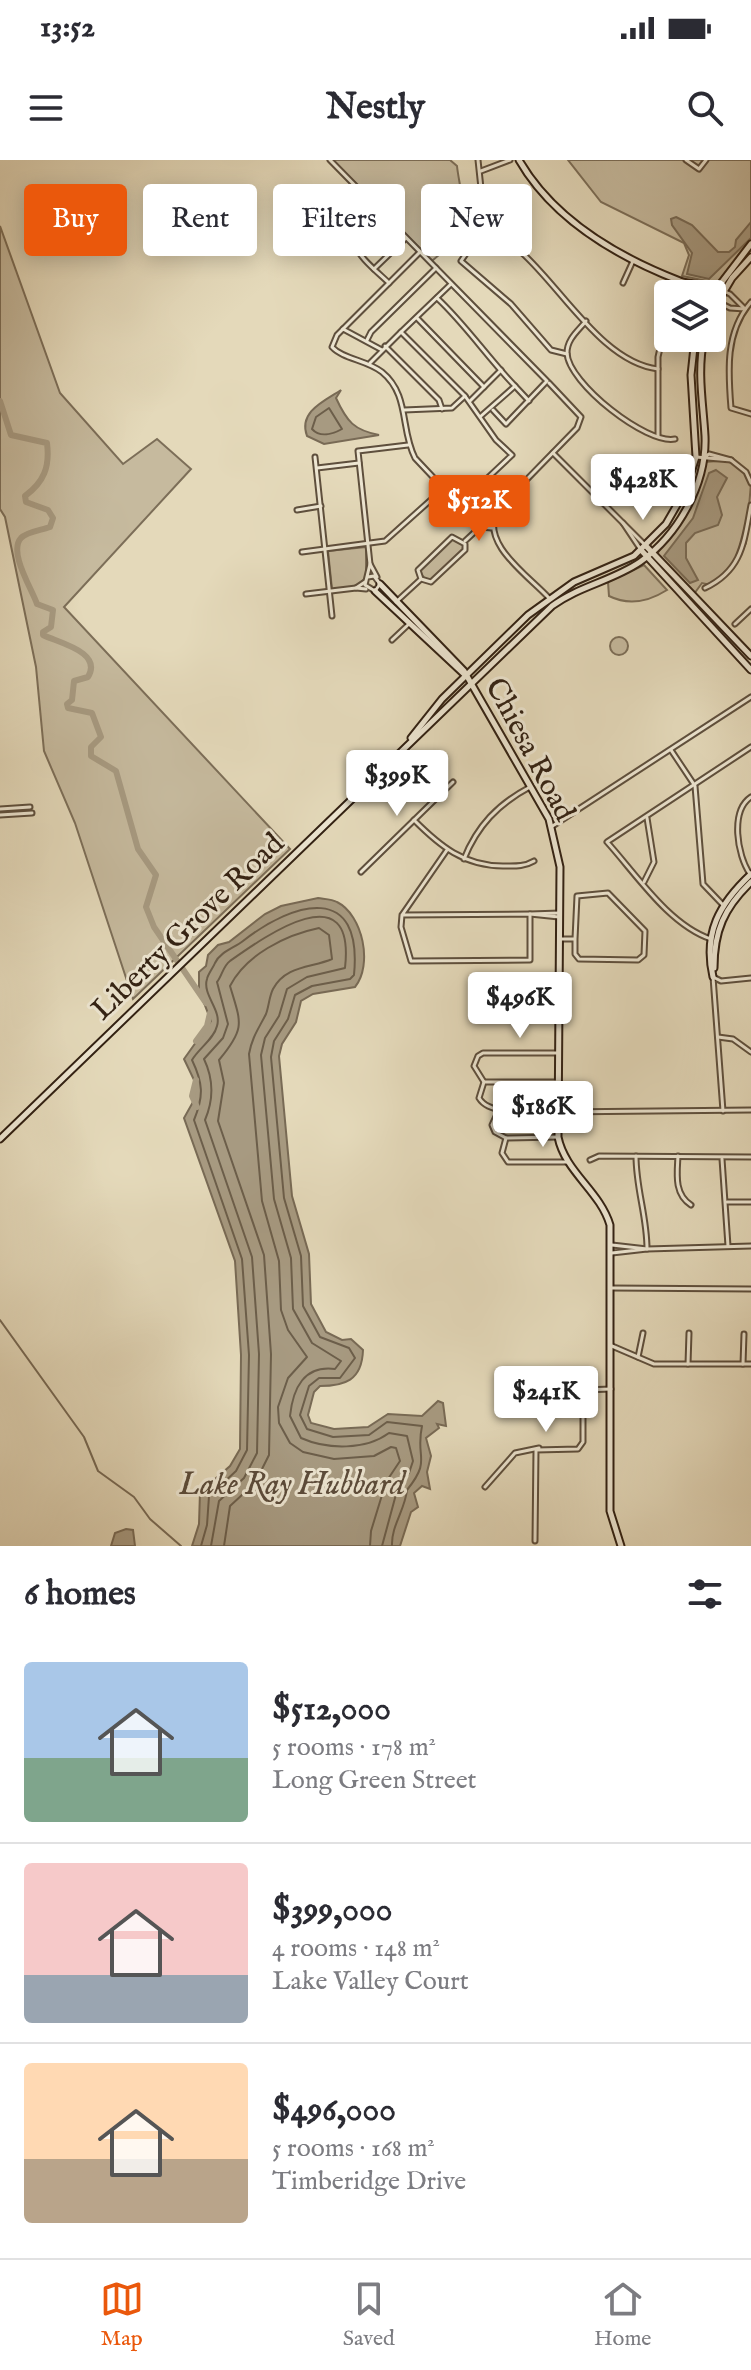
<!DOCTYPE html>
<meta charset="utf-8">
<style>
:root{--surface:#fff;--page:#f2f2f3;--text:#2b2b33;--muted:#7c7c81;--line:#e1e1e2;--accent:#ea580c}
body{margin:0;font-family:"IM FELL English",serif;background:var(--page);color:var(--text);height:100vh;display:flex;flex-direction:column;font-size:30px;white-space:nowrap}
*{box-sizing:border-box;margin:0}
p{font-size:26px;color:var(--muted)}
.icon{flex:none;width:44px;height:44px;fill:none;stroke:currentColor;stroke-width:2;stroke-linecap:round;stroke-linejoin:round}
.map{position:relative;height:1386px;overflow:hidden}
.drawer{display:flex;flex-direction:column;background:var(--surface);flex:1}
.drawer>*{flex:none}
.hud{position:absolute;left:24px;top:24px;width:704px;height:72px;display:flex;gap:16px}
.tools{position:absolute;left:654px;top:120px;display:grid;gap:16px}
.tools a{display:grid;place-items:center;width:72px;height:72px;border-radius:8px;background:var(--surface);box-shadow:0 4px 20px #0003;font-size:40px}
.price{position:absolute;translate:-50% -68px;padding:0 18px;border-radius:8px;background:#fff;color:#222;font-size:26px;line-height:52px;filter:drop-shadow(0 2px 4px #0008)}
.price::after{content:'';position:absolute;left:50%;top:48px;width:24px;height:18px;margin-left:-12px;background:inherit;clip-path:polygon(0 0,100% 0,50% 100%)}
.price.current{background:var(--accent);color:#fff}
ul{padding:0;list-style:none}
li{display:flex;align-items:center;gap:24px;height:200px;padding:0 24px}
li+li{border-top:2px solid var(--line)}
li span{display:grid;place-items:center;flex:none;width:224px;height:160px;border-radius:8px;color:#555}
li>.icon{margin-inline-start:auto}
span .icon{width:96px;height:96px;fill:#fffc;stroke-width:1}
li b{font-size:34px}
h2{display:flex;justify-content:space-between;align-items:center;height:96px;padding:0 24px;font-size:34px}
.chip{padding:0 28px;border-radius:8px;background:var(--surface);box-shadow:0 4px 20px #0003;font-size:28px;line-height:72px}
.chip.current{background:var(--accent);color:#fff}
.status{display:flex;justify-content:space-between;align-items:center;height:56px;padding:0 40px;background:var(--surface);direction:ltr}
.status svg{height:22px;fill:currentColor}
header{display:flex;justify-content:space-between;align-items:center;height:104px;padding:0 24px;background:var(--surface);font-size:36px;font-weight:800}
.tabs{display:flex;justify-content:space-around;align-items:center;height:112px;border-top:2px solid var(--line);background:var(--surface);font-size:22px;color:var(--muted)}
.tabs a{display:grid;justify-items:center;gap:4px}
.tabs .current{color:var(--accent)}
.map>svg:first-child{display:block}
</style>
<div class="status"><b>13:52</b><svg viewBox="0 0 49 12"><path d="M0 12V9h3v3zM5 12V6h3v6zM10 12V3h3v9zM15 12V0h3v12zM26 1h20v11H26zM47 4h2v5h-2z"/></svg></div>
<header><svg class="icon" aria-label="menu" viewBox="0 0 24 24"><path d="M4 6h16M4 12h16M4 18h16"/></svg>Nestly<svg class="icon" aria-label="search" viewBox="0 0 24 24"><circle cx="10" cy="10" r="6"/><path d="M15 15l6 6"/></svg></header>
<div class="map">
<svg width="751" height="1386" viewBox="0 0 751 1386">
<rect width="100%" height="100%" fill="#e4d9ba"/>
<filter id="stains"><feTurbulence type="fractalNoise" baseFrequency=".0025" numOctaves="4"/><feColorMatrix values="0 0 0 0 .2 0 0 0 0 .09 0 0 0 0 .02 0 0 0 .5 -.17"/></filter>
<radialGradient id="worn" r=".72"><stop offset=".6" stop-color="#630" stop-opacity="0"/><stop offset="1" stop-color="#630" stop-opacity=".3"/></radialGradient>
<g fill="#c6ba9e" stroke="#7c6e58" stroke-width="2">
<path d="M333,0H450L457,6C459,27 471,60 453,76L456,80L432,101Z"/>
<path d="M568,0H751V83L717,123L682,116L689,95L684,83L601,42Z"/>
<path d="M0,66L60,233L123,304L157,279L191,309L64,447L290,689L133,839L75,663L44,591L36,507L5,357L0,349Z"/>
<path d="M731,300L742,307L751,323L746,383L737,401L711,425L702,423L694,434L657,394L694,340L705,302Z"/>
<path d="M454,377L465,387L429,423L418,411Z"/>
<path d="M366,387V418L355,427L332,429L328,391Z"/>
<path d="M644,405L667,430C648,442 629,446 609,436L608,422Z"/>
<circle cx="619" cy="486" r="9"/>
</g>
<g fill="#a79a81" stroke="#786a55" stroke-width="2">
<path d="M676,57L692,65L718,92H729L735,87L736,80L751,62V78L709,119L687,114L692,93L672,65L671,59Z"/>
<path d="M341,230L336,238C347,262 354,270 379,275L324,284L307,276C298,252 324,241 341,230Z"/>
<path d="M716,310L727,318L717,337L722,355L718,365L695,373L686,383V398L698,420L690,423L664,396L693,358L709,313Z"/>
<path d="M318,738C324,739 332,739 337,742C363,755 373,805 355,827L313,834L301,841L296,862L282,884L279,896L292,1036L309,1094L311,1144L326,1172L342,1180L351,1179L363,1190C362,1221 344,1226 320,1226L314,1232L308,1255L311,1263L334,1269L368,1267L388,1254L422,1256L438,1241L443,1243L446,1266L437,1264L439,1268L426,1278L431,1296L427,1312L430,1329L422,1326L414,1333L418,1347L411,1352L400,1386H192L199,1364L200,1332L230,1306L240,1289L241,1195L235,1101L184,958L193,942L195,922L184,899L211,861L199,830V812L206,806L208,795L218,785L229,782L265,754L281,746Z"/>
<path d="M126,1369L133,1370L135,1386H111L115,1373Z"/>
</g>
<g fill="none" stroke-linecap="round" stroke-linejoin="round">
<g stroke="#6c5e4a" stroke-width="2">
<path d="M329,248L342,269C333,274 320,278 312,269L316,257Z"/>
<path d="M201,1386L207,1365L209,1336L236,1311L247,1290L249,1195L242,1099L194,960C204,936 203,923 192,900C199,888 214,879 217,866C222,850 202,835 207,819C208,814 213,808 215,803C220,792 234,788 243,781C294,741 363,722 354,815L350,819L312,826L295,835L288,859L274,881L271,897L284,1038L301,1096L303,1146L320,1177L349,1188L355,1198L340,1218H319L309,1226L300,1255L307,1269L333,1277L369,1275L387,1262L422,1266C415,1299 432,1299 407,1330C405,1350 391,1366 392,1386"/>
<path d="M211,1386L219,1341L244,1318L257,1293L259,1194L252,1097L205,960C214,939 214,920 204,899L223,878L228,864L217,822C222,816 223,806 230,801C264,777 356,711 345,808L307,817L287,829L279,856L265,878L261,895L274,1039L291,1098L293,1149L312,1183L341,1201L335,1209C304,1205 293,1228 290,1256L301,1278C328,1290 366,1290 389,1273L407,1276L413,1301L409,1313L398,1327L382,1386"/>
<path d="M224,1386L230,1346L255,1323L269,1295L271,1194L264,1095L218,961L224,923L219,900C246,868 241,863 230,826C246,795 285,775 319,768L329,775L332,799C312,808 286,805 273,829C269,837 269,846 266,854C259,868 252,877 249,894L262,1041L279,1101L281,1150L288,1170L307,1197L288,1218L278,1247L279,1263L290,1283L303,1292L334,1299L374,1296L391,1287L396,1288L400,1301L386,1322L371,1371L370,1386"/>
</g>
<path stroke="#786a55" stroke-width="2" d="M0,1160L84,1277L98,1311L134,1337L150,1359L181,1386"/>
<g stroke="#a79a81" stroke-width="6">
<path d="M0,241L11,275L47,283C50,307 44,322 25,336L26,342L48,350L53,358L50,367C42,370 26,372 21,378C8,392 32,429 37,444L53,450L51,467L43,472V475C59,483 103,492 88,517L74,521L72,540L67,544L68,548L92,553L101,577L91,587V596L116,611L138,689L156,715L146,747L154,767L206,843"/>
<path d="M196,881L207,866L210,853"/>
<path d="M196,920L192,936L197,947"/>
</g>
<defs>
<g id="street">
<path d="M330,0L547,221L506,264L493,250"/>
<path d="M478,0L485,66L461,101L511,144L551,190L567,194"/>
<path d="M686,0L699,9L706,0"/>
<path d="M481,11L510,0"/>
<path d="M371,43C336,80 359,95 389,123L419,93"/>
<path d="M486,67C501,71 510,82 521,92C561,127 603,203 658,209"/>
<path d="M374,109L406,78"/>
<path d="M389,123L337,175L332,187C343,199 367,200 382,212C410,235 400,269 415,298L480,367L492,368"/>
<path d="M623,123L633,101"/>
<path d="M451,124L401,172L465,236"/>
<path d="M717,128L730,134L745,149"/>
<path d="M675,134L680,121"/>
<path d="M437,138C466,165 487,197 515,226L481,256"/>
<path d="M712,139L730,148L745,149"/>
<path d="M751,142C725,172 728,211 731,248L751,254"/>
<path d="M417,158L484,227"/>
<path d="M586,161C578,171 567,179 567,193C568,223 647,285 675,279"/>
<path d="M343,169L382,190"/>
<path d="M367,180L371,172L436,108"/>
<path d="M385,186L439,240L442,249"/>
<path d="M370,203L401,172"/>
<path d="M515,226L529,241"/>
<path d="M470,241L501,210"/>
<path d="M404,250L452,248L465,236L496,280L512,295L459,345"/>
<path d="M658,276V197L668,153"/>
<path d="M553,293L646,386"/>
<path d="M315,297L332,456"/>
<path d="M696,297L731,300L709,294L705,297"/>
<path d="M731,300L746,312L751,323"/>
<path d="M317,308L359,303"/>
<path d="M297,350L321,346"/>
<path d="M623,363L641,390"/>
<path d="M465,381L480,367"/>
<path d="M302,392L385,381L443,329"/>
<path d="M370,404L358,291L408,285"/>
<path d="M368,417L374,416L380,424L375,431L365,425L370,404L377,417"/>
<path d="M365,422L356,428L366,429"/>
<path d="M705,428C743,410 744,381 751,345"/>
<path d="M306,434L356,428"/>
<path d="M549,438C528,415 480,384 497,350L577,268L581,257L549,223"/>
<path d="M396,442L421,419L431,422L465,390V384L452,377L418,410L421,419"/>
<path d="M735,464L751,449"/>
<path d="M392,480L410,463"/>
<path d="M671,590L695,626L703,724L724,746"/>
<path d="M0,649L30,647"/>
<path d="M0,655L32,653"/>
<path d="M414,660C440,686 464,706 503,706C514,706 524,707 534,701"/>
<path d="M551,667L751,537"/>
<path d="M464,699C477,666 498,644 530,627"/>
<path d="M361,712L453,622"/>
<path d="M750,714C737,695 730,651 751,637"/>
<path d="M644,722L654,702L647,658"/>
<path d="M402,755L530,754V800L411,801L401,767L402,755L447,690"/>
<path d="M559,757L530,754L560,753"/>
<path d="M559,779H575V794L579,799L638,800L644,795L645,771L608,733L577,736L575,779"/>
<path d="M711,779C669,765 636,714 607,682L751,587"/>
<path d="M718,877L733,879L751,892"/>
<path d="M484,922L474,906L478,896L483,893H558"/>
<path d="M556,949C535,949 491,958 479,938L484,922H557"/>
<path d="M499,950L492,965L495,972L506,978L558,977"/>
<path d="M723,951L713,817L721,821L751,818"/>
<path d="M559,952L751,950"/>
<path d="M506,978L502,993L508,1002H569"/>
<path d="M636,996C636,1029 647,1056 647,1089L751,1086"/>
<path d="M678,996C677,1014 674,1034 691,1045"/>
<path d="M722,999L728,1086"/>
<path d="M590,1000L599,996L751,997"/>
<path d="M727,1042H751"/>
<path d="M612,1085L647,1089L612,1093"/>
<path d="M612,1128L751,1129"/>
<path d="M612,1186L654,1204H751"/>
<path d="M638,1197L643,1173"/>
<path d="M688,1204L689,1173"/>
<path d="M743,1204L744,1174"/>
<path d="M485,1327L515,1293L539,1288"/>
<path d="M535,1381L536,1290L578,1289L583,1282V1230L611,1229"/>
</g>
<g id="secondary">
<path d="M519,0C553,59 618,97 680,121C692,125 705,124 716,128"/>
<path d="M689,124L701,134"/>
<path d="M712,135L751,84"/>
<path d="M712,152L732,118L751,97"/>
<path d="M646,386L751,496"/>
<path d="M641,390L751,510"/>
<path d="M380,424L464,511L549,659L560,707L558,977C565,1012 600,1031 610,1065V1351L621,1386"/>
<path d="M375,431L465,515"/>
<path d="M411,578L442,539L528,455L574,422L634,396L666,364L685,331L696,297L691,215L695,178"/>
<path d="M714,808C714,771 724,748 751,722"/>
<path d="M713,817C703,773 719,744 751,714"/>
<path d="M0,979L552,446C579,426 612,421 640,402C678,375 707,324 705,276C703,242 697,212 704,178"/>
</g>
</defs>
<use href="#street" stroke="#5e4f3d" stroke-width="7"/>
<use href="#secondary" stroke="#322113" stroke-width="9"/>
<use href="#street" stroke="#ede6d2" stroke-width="3"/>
<use href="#secondary" stroke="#ede6d2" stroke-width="5"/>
</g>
<g text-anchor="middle" stroke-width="6" stroke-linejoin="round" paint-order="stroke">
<g font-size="30" fill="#322113" stroke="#ede6d2">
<text transform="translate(531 589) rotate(62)" y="10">Chiesa Road</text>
<text transform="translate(187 766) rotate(-44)" y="10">Liberty Grove Road</text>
</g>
<g font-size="32" font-style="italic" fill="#5b4b3a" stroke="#ede6d2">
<text x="292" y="1334">Lake Ray Hubbard</text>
</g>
</g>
<rect width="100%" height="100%" filter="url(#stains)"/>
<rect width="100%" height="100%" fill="url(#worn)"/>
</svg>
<div class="tools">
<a><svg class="icon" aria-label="layers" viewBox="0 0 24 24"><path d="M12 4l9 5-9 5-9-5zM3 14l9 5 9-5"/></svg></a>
</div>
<b class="price" style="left:643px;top:362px">$428K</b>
<b class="price current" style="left:479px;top:383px">$512K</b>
<b class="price" style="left:397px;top:658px">$399K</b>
<b class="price" style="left:520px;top:880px">$496K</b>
<b class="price" style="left:543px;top:989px">$186K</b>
<b class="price" style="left:546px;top:1274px">$241K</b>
<div class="hud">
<a class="chip current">Buy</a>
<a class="chip">Rent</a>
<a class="chip">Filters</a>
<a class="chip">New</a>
</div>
</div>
<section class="drawer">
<h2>6 homes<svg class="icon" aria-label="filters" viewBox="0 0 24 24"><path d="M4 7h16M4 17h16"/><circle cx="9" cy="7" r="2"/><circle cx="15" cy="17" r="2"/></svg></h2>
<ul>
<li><span style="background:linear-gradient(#a9c7e8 60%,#7fa58c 0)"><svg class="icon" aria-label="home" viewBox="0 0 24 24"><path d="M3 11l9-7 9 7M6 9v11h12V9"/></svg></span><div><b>$512,000</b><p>5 rooms · 178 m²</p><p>Long Green Street</p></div></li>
<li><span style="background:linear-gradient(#f6c9c9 70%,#9aa5b1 0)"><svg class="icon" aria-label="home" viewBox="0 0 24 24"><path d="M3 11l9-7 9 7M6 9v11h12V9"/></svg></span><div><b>$399,000</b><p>4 rooms · 148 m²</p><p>Lake Valley Court</p></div></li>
<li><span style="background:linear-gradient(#ffd9b3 60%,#b9a48a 0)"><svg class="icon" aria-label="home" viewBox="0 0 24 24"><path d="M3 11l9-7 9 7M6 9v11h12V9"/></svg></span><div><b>$496,000</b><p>5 rooms · 168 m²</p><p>Timberidge Drive</p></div></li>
</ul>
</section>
<nav class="tabs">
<a class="current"><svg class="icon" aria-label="map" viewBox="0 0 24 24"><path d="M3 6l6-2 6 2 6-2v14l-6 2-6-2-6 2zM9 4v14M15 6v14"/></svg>Map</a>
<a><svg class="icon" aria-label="saved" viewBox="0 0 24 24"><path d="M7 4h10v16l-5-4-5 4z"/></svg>Saved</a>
<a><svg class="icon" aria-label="home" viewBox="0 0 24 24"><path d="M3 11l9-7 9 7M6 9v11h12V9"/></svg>Home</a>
</nav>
